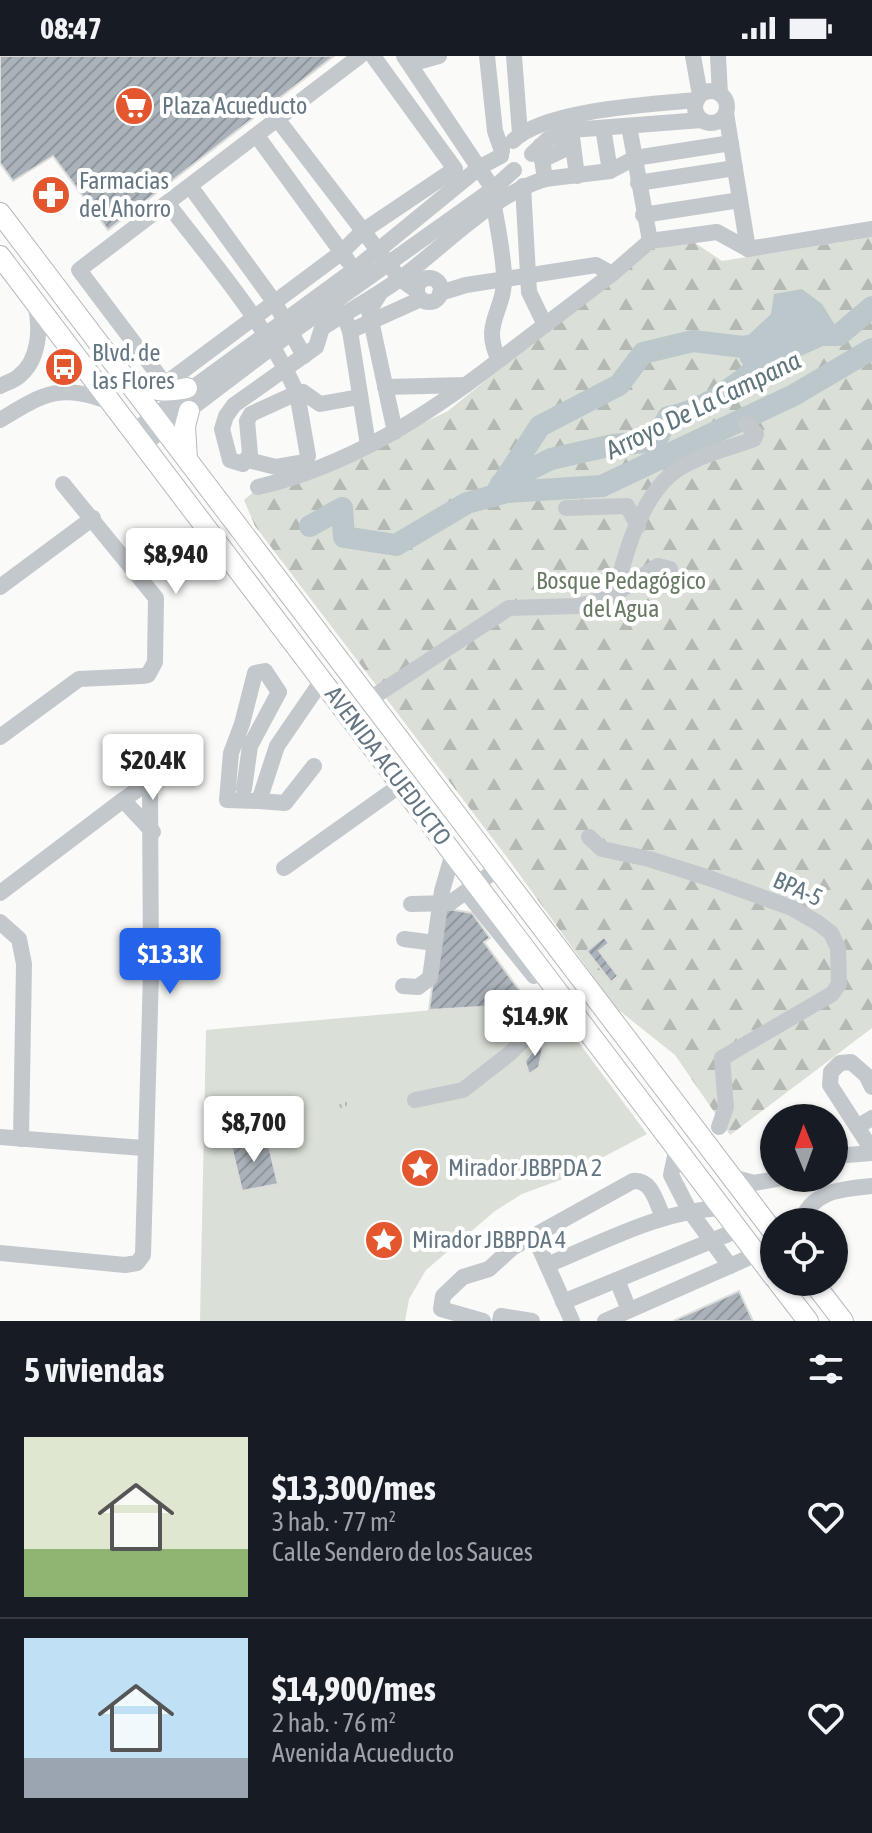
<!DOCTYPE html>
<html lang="es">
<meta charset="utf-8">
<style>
:root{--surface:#171b24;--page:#20242c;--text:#f1f3f6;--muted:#9ea1a6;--line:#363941;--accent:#2563eb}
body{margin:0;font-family:"Asap Condensed",sans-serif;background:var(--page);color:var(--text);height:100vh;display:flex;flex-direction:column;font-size:30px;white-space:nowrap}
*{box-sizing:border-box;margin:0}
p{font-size:26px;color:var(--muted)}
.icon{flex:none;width:44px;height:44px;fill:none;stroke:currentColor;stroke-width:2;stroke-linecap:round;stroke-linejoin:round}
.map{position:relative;height:1265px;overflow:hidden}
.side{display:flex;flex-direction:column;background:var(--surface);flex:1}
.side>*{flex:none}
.needle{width:52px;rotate:359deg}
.buttons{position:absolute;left:760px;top:1048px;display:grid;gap:16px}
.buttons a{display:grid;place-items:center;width:88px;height:88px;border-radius:50%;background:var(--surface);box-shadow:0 2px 6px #0004;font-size:40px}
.price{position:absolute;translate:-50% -68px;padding:0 18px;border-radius:8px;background:#fff;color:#222;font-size:26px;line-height:52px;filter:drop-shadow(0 2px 4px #0008)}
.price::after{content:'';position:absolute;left:50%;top:48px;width:24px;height:18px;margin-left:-12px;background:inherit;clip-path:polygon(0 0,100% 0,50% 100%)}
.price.current{background:var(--accent);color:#fff}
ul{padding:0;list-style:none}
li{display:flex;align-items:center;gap:24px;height:200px;padding:0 24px}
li+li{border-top:2px solid var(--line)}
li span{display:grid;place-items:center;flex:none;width:224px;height:160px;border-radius:0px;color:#555}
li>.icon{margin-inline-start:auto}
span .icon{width:96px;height:96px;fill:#fffc;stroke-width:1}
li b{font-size:34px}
h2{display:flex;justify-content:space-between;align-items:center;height:96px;padding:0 24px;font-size:34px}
.status{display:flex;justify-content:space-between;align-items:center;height:56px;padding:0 40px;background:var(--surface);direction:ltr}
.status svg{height:22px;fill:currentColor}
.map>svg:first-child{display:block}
</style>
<div class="status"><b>08:47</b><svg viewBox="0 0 49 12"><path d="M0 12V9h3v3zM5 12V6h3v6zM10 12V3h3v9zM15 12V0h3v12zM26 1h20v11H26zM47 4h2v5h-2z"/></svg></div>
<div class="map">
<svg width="872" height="1265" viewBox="0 0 872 1265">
<defs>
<pattern id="forest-firs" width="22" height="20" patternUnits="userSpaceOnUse" patternTransform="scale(2)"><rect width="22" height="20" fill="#dadfd7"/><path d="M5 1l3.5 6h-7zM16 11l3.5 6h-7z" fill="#b4b9b4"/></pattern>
<pattern id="park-tufts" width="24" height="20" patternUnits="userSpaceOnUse" patternTransform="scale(2)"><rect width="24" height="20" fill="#dadfd7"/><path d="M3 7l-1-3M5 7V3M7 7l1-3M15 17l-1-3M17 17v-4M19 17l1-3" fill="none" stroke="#b4b9b4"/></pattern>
<pattern id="building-hatch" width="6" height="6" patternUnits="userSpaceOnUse" patternTransform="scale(2)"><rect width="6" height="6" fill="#aab3b9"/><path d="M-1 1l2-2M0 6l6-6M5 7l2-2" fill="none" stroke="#8e969c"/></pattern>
</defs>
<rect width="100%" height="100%" fill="#fafaf8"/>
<path fill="#dadfd7" d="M547,944L647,1078L560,1124L522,1138L495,1155L426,1214L409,1243L405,1265H200L206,974Z"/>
<path fill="url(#forest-firs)" d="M872,181V972L730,1079L675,999L616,952L509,804L255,470L244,444L256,434L311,421L448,355L652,189L691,184L722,205Z"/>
<path fill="url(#park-tufts)" d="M333,1029L361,1044L294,1071Z"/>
<path fill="#bbc7cb" d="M802,233L822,248L835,269L832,286L752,322L740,304V287L771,258L774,238Z"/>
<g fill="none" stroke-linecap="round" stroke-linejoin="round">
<g stroke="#bbc7cb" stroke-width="22">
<path d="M804,279H839L872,251"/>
<path d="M501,428L551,403L613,389L656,385L668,361C710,353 739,326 772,300"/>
<path d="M494,440L540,370L619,329L643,297L693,285L743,291L767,286"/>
<path d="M310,470L342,452L344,481L396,489L467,447L507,436L602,430L794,339L872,293"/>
</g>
</g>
<g fill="url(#building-hatch)" stroke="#dcdcda" stroke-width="2">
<path d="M0,0H334L108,174L53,100L13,125L0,107Z"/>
<path d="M443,852L472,857L490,882L484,886L525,942L514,949L429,954Z"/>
<path d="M604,881L609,887L599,895L618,920L611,926L587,895Z"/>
<path d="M541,985L544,986L539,1011L529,1018L525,1005Z"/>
<path d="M267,1082L278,1128L242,1135L231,1089Z"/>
<path d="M739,1235L753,1265H676L675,1264Z"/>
</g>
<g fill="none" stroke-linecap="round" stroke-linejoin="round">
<defs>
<g id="major">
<path d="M0,157L774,1177"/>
<path d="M0,200L774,1221"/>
<path d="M131,324C152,335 164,337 187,332"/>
<path d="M187,403L185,370L189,355"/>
<path d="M778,1226L808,1265"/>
<path d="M813,1226L843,1265"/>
</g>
</defs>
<use href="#major" stroke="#b5babe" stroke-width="22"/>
<g stroke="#c3c8cc" stroke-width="16">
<path d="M360,0L79,214L165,328L342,196L363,175L455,113L373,0"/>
<path d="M404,0L493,133"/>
<path d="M487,0L495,75L502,95"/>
<path d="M514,0L520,78"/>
<path d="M693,0L700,39"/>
<path d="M718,0L720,38"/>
<path d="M410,8L439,0"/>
<circle cx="711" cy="51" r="16"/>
<path d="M726,57L748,193"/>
<path d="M278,64L400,223L417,235"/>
<path d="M629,70L650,185L717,176L748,193"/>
<path d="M603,72L610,115"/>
<path d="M571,74L577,120"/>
<path d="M257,80L348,205"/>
<path d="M513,85C543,54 652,48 697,44"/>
<path d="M532,98L548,83L571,74L702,64"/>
<path d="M542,104L573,89"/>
<path d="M545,123L610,115L635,102L731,87"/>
<path d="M638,127L735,112"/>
<path d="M190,130L275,247L304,300"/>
<path d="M523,130L529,236L545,269"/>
<path d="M167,147C214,208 265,266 297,337L251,358L247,365L250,398L243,408L230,404L222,373L226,360L234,349L316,291L322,272C348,255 377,240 401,222C447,188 490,140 545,123L540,90"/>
<path d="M643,159L740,144"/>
<path d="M748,193L872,173"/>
<path d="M612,218L650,185"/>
<circle cx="429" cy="234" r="12"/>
<path d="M380,237L369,255L395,376"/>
<path d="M440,237L466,229L596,209L612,218L499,304"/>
<path d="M343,257L350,275L368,389"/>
<path d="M350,275L421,243"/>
<path d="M0,330C6,327 13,325 18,321C40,304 41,272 35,247"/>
<path d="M385,331L466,329"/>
<path d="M0,364C46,336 60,327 113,347"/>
<path d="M134,375L354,214L480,111L501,100"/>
<path d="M144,388L292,276L493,133L514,114"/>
<path d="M248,404L276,411L305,406L308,400L297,337L303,336L320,348L359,341"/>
<path d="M258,431C348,410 427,360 499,304C480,267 506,255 504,219C503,197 498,173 494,150"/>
<path d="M566,452L627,450L638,470"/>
<path d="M0,531L93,462"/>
<path d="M615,538C625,499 638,449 669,420C690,401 728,393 754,383L756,378L746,368"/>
<path d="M370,643L509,552L578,550L609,542L658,510L670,513"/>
<path d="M0,681L79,623L142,620L148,619L155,606L156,542L63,428"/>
<path d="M244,733L250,690L279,636L265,615L255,617L242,668L231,697L227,744L259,745L277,690L323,623"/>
<path d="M123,744L153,776"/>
<path d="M259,745L285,747L314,710"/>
<path d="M589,781L602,793L649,803L709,822L792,852L818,867L831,877L838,892L839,928L832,938L722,1002L726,1051L719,1071"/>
<path d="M284,812L402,728"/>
<path d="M0,837L123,744L140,732L150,733L151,917L143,1199L137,1207L125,1209L0,1197"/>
<path d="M467,837L534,920"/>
<path d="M411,848L450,847L499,812"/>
<path d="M0,866L19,883L24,908L21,1083"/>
<path d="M404,883L435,887"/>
<path d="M403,930L418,931L430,922L442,835L453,797"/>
<path d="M872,1031L866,1019L851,1006L840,1007L831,1016L830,1029L872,1094"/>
<path d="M415,1044L463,1034L509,998L565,945"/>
<path d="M857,1071L872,1062"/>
<path d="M0,1081L143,1092"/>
<path d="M677,1091L671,1119L689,1154L730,1210"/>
<path d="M834,1100L872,1097"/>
<path d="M732,1121L754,1127L782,1122"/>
<path d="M801,1166C812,1134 843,1133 872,1130"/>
<path d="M535,1182L572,1265"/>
<path d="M547,1209C604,1186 659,1155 721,1152"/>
<path d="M617,1224L629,1254"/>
<path d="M563,1246L738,1174"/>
<path d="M483,1265L441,1253L443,1240L463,1221L489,1213L512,1192L633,1125C652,1123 656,1146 663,1161"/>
<path d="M500,1265L501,1260L532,1265"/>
<path d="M605,1265L757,1198"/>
</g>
<use href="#major" stroke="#fff" stroke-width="20"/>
</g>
<defs>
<symbol id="supermarket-disc" viewBox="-11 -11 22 22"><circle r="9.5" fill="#e4572e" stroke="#fff"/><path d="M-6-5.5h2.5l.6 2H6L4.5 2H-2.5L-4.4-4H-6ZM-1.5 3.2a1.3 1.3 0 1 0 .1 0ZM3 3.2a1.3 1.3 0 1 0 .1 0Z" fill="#fff"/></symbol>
<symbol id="pharmacy-disc" viewBox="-11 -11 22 22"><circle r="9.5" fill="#e4572e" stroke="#fff"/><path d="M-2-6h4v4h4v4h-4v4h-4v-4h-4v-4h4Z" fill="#fff"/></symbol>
<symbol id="bus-disc" viewBox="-11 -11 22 22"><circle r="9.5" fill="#e4572e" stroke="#fff"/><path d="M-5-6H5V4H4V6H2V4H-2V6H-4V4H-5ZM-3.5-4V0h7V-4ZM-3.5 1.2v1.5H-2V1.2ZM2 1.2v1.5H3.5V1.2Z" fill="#fff"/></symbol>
<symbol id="sight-disc" viewBox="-11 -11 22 22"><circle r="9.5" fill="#e4572e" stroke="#fff"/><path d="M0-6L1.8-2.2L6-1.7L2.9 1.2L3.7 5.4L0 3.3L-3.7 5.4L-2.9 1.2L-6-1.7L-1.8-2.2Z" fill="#fff"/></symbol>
</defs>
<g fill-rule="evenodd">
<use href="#supermarket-disc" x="112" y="28" width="44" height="44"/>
<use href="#pharmacy-disc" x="29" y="117" width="44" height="44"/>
<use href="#bus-disc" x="42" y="289" width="44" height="44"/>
<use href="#sight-disc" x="398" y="1090" width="44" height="44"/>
<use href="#sight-disc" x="362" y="1162" width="44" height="44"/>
</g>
<g text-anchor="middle" stroke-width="8" stroke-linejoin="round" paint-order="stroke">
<g font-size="24" fill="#657683" stroke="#fff" text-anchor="start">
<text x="162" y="58">Plaza Acueducto</text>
<text x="79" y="133">Farmacias<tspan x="79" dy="28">del Ahorro</tspan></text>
<text x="92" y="305">Blvd. de<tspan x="92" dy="28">las Flores</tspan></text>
<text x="448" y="1120">Mirador JBBPDA 2</text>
<text x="412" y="1192">Mirador JBBPDA 4</text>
</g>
<g font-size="24" fill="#687a64" stroke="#fff">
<text x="621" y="533">Bosque Pedagógico<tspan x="621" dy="28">del Agua</tspan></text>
</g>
<g font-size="24" fill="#657683" stroke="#fff">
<text transform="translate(388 710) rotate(53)" y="8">AVENIDA ACUEDUCTO</text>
<text transform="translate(798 833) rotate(24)" y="8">BPA-5</text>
</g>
<g font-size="26" font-style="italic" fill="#60757c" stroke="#fff">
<text transform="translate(703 349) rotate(-26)" y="9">Arroyo De La Campana</text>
</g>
</g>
</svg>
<div class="buttons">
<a><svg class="needle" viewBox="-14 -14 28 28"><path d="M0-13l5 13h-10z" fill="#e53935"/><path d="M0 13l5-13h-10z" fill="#9ea1a6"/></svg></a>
<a><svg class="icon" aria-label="locate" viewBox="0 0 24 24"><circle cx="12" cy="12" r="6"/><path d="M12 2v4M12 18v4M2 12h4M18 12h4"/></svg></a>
</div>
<b class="price" style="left:176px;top:540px">$8,940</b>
<b class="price" style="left:153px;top:746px">$20.4K</b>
<b class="price current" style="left:170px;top:940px">$13.3K</b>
<b class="price" style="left:535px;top:1002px">$14.9K</b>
<b class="price" style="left:254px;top:1108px">$8,700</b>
</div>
<section class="side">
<h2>5 viviendas<svg class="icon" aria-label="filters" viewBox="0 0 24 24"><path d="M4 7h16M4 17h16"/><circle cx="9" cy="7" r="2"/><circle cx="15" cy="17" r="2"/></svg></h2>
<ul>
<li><span style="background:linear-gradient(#dfe7d0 70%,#8fb573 0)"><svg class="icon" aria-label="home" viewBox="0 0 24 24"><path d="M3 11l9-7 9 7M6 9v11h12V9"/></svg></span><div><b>$13,300/mes</b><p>3 hab. · 77 m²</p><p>Calle Sendero de los Sauces</p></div><svg class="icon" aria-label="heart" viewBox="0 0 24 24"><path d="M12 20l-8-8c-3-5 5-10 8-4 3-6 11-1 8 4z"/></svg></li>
<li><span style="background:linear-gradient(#bfe0f5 75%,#9aa5b1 0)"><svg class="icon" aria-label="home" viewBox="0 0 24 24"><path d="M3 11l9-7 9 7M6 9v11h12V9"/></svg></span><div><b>$14,900/mes</b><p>2 hab. · 76 m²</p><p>Avenida Acueducto</p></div><svg class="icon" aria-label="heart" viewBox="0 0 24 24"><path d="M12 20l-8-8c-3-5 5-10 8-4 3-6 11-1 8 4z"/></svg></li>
</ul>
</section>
